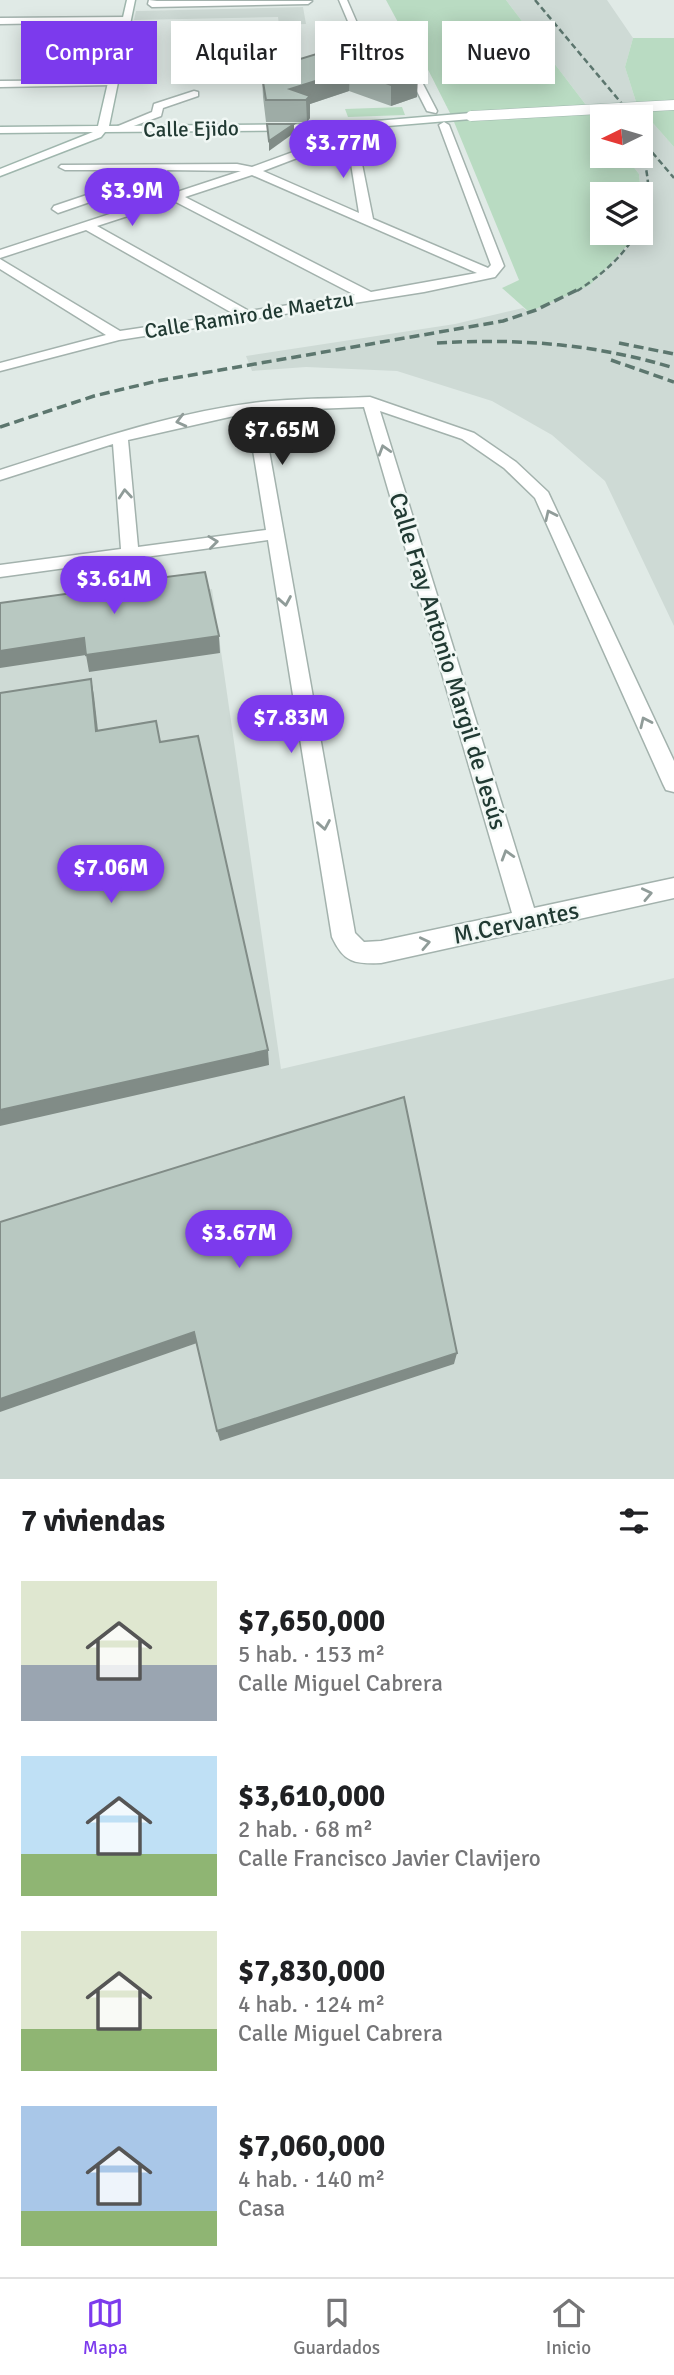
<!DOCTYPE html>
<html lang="es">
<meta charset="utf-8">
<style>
:root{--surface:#fff;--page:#f2f2f2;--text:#202124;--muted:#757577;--line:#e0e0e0;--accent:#7c3aed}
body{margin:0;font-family:Signika,sans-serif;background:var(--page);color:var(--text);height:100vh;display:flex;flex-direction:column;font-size:26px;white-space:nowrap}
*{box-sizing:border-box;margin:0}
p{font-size:23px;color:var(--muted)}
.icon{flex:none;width:38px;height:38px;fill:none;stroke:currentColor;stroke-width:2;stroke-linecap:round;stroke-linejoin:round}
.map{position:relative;height:1479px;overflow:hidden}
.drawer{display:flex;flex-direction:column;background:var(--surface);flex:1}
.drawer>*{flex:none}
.hud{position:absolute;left:21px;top:21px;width:634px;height:63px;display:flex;gap:14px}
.needle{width:46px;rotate:265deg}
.buttons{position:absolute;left:590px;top:105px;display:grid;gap:14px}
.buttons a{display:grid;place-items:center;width:63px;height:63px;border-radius:0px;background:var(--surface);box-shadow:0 4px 18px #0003;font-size:35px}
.price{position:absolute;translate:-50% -60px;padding:0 16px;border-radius:24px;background:var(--accent);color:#fff;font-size:23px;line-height:46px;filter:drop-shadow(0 2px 4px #0008)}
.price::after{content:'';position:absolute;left:50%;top:42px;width:21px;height:16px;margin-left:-10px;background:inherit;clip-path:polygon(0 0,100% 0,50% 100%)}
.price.selected{background:#222;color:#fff}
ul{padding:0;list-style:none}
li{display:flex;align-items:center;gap:21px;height:175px;padding:0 21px}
li span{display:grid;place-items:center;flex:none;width:196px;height:140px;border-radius:0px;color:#555}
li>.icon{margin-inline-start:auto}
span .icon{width:84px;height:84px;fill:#fffc;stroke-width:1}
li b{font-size:30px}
h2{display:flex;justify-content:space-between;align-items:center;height:84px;padding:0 21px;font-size:30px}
.pill{padding:0 24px;border-radius:0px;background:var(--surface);box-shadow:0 4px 18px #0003;font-size:24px;line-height:63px}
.pill.selected{background:var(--accent);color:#fff}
.menu{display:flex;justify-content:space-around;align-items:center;height:98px;border-top:2px solid var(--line);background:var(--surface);font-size:19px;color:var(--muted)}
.menu a{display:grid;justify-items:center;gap:4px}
.menu .selected{color:var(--accent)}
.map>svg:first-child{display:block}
</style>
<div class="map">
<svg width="674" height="1479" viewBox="0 0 674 1479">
<rect width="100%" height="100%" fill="#e0eae6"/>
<g fill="#cedad5">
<path d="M506,0H607L633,38L625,67L637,105L674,147V626L605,481L552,435L492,401L397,371L306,367L252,371L246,356L455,324L523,308L529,312L625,250L640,233L644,227L639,174L625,156H640V117H602V126Z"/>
<path d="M303,7L306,24L279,25L278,17L134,20L136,11Z"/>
<path d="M212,589L281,1069L674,978V1479H0V624Z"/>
</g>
<g fill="#b9dbc2">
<path d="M386,0H506L602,126V156H625L639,174L644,227L641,231L640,194H602V233H639L590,285L529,312L502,288L519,280L452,117L413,40L383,31L381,27L400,26Z"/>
<path d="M633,38H674V147L637,105L625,67Z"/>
<path d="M402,107L405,115L348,117L345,109Z"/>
</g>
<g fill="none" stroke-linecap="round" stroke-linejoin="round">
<defs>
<g id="street">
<path d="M149,0L157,1H312L308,4L152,7L148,4Z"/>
<path d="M339,0H347L357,23L399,38L437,111L436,113L427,111L392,42L350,26Z"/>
<path d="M128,17L129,19L125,22L0,24V18Z"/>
<path d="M116,80V84L113,85L0,87V81Z"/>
<path d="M194,91L198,92V96L163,108L161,116L120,131L111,129L152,112L154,104Z"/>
<path d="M444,122L449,125L504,266L495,277L424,292L119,340L0,371V363L106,335L0,269V259L120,331L234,314L86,230L0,258V250L241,171L167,170L168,175L58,213L52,209L54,206L161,170H65L59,167L61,165L237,164L252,167L345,133L341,126L346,123L350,124L356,134L373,219L488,268L491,265L439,125ZM347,139L359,213L263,171ZM252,175L477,273L371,292L185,197ZM174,201L355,295L249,311L97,226Z"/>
<path d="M370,397L474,433L516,462L548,492L674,761V792L666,790L663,784L535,498L504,468L462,439L380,411L534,908L674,878V898L381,963C355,964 344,963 332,937L268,540L0,577V565L121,549L113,444L0,480V470C83,444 166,414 253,403C291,398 331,399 370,397ZM364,407L512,913L381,941L364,942L355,933L262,411ZM247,413L266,530L138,547L128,440Z"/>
</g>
<path id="secondary" d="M127,0H135L109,126L340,124L471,113L476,116L471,119L340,130L105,132L101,137L0,176V169L93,132L0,133V127L98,126Z"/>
</defs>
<use href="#street" stroke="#a3b2ad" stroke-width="3"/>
<use href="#secondary" stroke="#9fb6ad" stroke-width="3"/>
<use href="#street" fill="#fff" fill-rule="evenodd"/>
<use href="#secondary" fill="#fff" fill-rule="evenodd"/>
<g stroke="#5c766e" stroke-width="2.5" stroke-dasharray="6 3.5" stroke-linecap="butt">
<path d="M535,0L633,117"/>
<path d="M640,138L674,178"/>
<path d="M577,291C612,268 646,237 648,192C649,180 645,166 644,154"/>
</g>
<g stroke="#5c766e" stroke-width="3.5" stroke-dasharray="10 5" stroke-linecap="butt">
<path d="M437,343C518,338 596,344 674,368"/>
<path d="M619,343L674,354"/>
<path d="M611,360L674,382"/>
<path d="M0,427L94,396L157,381L503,321L536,310L579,289"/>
</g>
<defs>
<path id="secondary-bridge" d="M471,116L674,105"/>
</defs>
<use href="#secondary-bridge" stroke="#9fb6ad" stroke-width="11" stroke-linecap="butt"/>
<use href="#secondary-bridge" stroke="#fff" stroke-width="10"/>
</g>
<path fill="#9eaca6" d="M405,52V66L417,97L391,106L349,91L310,104V118L307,122H266L263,97L262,76L277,71V66Z"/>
<g fill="#818c87">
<path d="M405,52V72L388,58Z"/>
<path d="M350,70L349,91L310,104V118L307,122L306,100L290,89Z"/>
<path d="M418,76L417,97L391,106V85Z"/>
<path d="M294,124V133L269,151V141Z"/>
<path d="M219,636L220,653L89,672L86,655L0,668V651L84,638Z"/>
<path d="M91,679L94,696L100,748L96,731Z"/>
<path d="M268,1050L269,1065L0,1126V1110Z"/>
<path d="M194,1332L197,1343L0,1412V1399Z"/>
<path d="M457,1353L454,1364L220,1441L217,1431Z"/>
</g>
<g fill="#b8c8c1" stroke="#818c87" stroke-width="2">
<path d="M382,34L399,41L405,52L388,58L415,71L418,76L391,85L350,70L290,89L310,96L306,100H266L262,76L285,69L277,66Z"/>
<path d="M267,124H294L269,141Z"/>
<path d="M205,572L219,636L86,655L84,638L0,651V603L80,592L79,588Z"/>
<path d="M91,679L96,731L156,721L160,742L198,736L268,1050L0,1110V693Z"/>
<path d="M404,1097L457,1353L217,1431L194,1332L0,1399V1222Z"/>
</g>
<defs><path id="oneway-chevron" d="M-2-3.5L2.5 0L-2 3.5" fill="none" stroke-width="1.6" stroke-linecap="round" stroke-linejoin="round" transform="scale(1.75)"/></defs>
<g stroke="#909c99">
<use href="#oneway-chevron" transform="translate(181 421) rotate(166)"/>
<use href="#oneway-chevron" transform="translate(384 450) rotate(-107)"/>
<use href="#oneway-chevron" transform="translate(125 494) rotate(-95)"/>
<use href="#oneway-chevron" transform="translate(550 515) rotate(-115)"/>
<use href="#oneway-chevron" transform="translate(213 542) rotate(-7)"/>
<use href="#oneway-chevron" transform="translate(285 601) rotate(80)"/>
<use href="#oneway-chevron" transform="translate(645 722) rotate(-115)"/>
<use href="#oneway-chevron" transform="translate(324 825) rotate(80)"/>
<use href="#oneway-chevron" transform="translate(507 855) rotate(-107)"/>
<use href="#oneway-chevron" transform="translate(647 894) rotate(-12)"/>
<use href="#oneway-chevron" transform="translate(425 943) rotate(-12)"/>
</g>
<g text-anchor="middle" stroke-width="5" stroke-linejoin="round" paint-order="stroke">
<g font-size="21" fill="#213a33" stroke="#f0f7f4">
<text transform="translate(191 129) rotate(-1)" y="7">Calle Ejido</text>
<text transform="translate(249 315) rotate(-9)" y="7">Calle Ramiro de Maetzu</text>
</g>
<g font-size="24" fill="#213a33" stroke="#f0f7f4">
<text transform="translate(448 661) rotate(73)" y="8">Calle Fray Antonio Margil de Jesús</text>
<text transform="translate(516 923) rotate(-12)" y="8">M.Cervantes</text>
</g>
</g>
</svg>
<div class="buttons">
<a><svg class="needle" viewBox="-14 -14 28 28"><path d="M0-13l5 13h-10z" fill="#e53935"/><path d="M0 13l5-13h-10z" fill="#757577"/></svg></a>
<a><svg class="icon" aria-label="layers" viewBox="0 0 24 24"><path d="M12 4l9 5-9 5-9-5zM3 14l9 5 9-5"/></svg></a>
</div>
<b class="price" style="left:343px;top:180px">$3.77M</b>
<b class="price" style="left:132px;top:228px">$3.9M</b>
<b class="price selected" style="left:282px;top:467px">$7.65M</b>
<b class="price" style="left:114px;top:616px">$3.61M</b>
<b class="price" style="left:291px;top:755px">$7.83M</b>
<b class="price" style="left:111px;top:905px">$7.06M</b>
<b class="price" style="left:239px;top:1270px">$3.67M</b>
<div class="hud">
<a class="pill selected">Comprar</a>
<a class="pill">Alquilar</a>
<a class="pill">Filtros</a>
<a class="pill">Nuevo</a>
</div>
</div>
<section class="drawer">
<h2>7 viviendas<svg class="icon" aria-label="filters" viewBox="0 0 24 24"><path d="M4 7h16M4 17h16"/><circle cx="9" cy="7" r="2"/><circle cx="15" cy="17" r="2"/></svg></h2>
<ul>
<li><span style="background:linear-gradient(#dfe7d0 60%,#9aa5b1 0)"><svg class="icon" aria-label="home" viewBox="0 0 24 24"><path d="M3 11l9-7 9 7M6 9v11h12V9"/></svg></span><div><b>$7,650,000</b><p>5 hab. · 153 m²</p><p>Calle Miguel Cabrera</p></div></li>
<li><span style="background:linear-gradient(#bfe0f5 70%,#8fb573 0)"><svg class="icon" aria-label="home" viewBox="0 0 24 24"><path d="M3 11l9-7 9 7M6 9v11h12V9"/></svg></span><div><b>$3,610,000</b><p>2 hab. · 68 m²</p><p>Calle Francisco Javier Clavijero</p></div></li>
<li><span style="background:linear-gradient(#dfe7d0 70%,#8fb573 0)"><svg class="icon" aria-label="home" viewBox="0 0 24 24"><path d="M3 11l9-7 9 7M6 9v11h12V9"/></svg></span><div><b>$7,830,000</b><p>4 hab. · 124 m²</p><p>Calle Miguel Cabrera</p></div></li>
<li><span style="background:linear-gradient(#a9c7e8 75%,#8fb573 0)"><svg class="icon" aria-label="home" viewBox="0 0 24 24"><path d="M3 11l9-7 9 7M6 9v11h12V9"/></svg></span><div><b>$7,060,000</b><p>4 hab. · 140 m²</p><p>Casa</p></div></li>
</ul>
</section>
<nav class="menu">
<a class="selected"><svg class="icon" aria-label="map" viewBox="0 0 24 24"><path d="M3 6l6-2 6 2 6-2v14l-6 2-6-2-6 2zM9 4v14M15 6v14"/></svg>Mapa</a>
<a><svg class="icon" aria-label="saved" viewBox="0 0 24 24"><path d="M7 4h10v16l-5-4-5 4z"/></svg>Guardados</a>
<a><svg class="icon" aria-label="home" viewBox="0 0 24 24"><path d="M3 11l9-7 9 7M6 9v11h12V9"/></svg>Inicio</a>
</nav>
